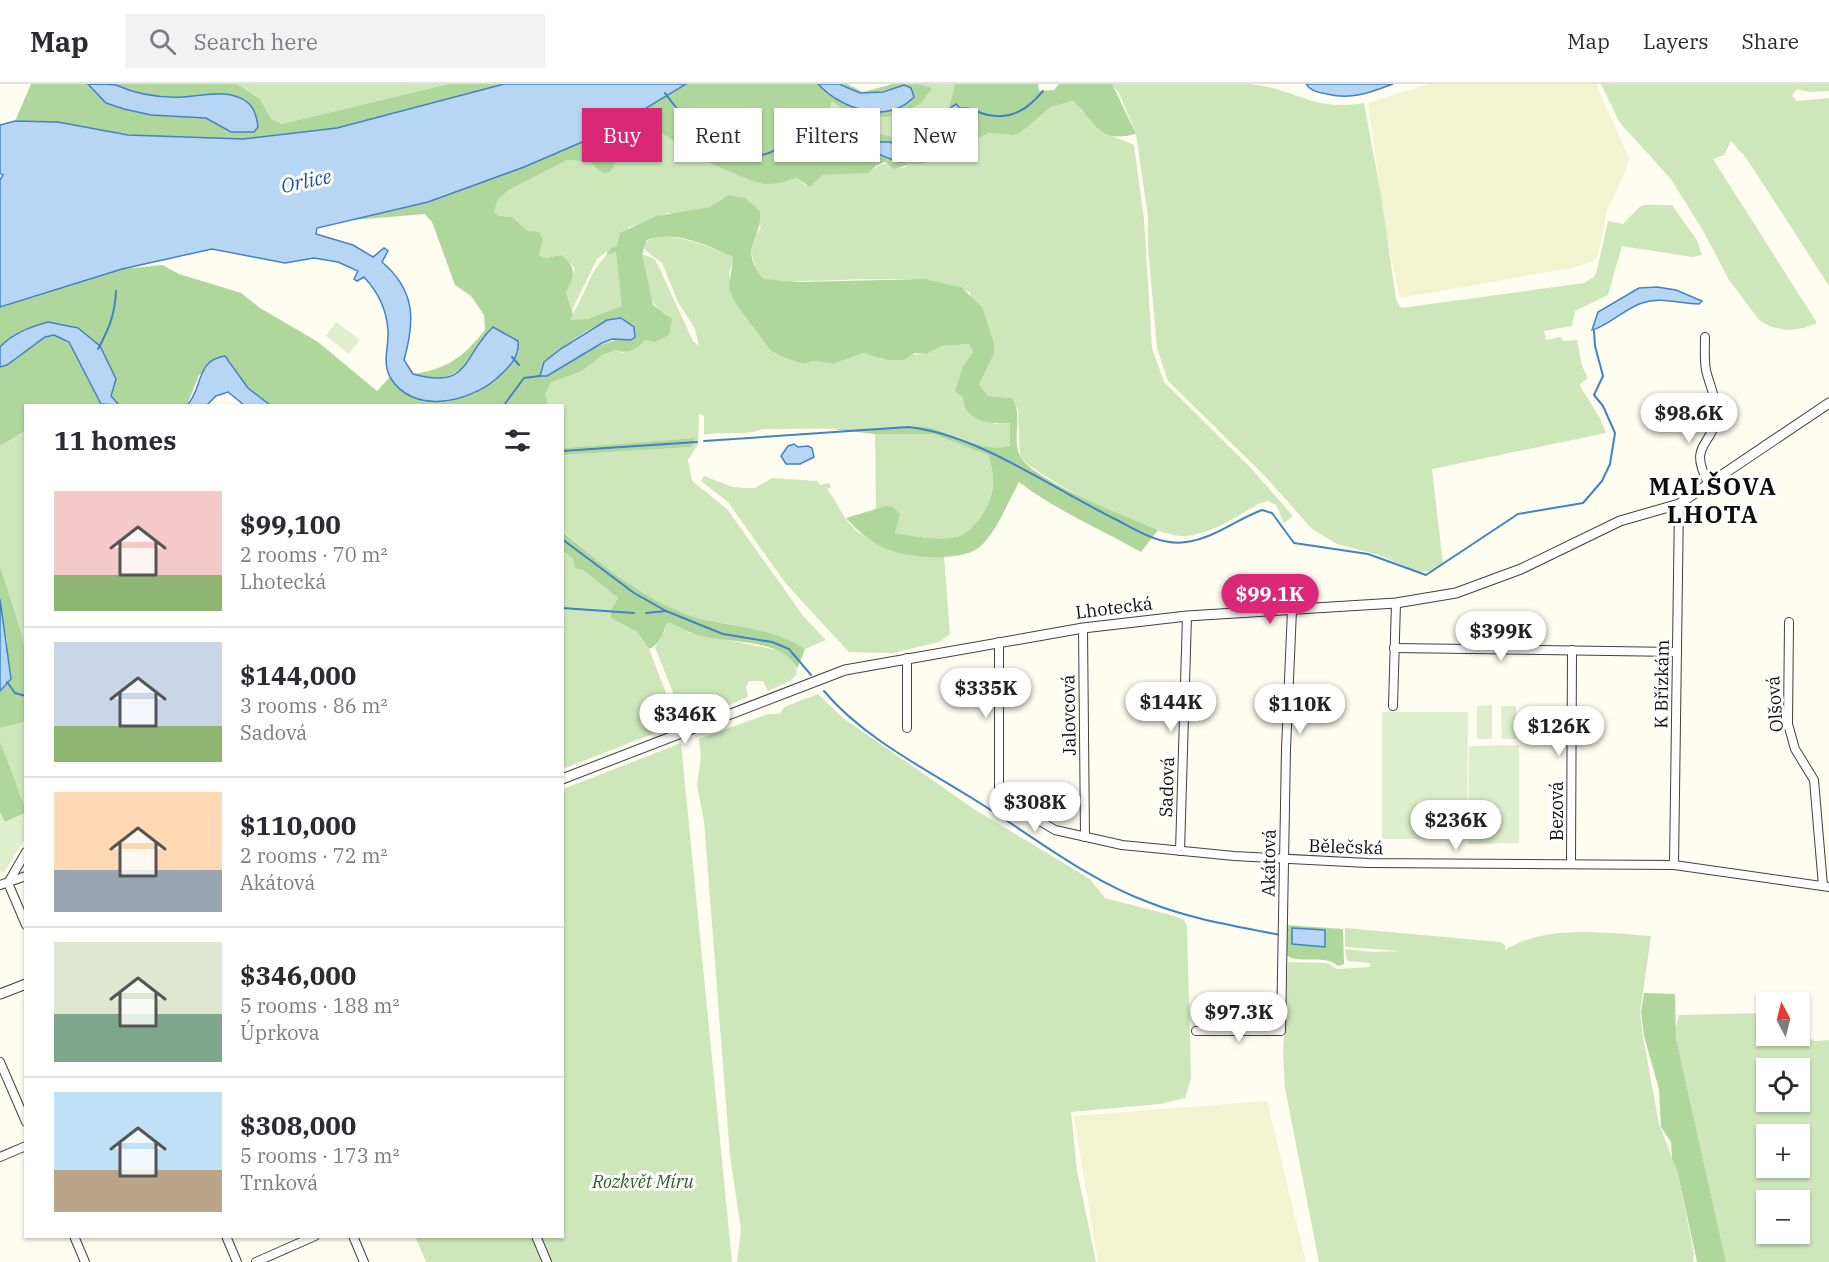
<!DOCTYPE html>
<meta charset="utf-8">
<style>
:root{--surface:#fff;--page:#f2f2f3;--text:#2b2b33;--muted:#7c7c81;--line:#e1e1e2;--accent:#db2777}
body{margin:0;font-family:"IBM Plex Serif",serif;background:var(--page);color:var(--text);height:100vh;display:flex;flex-direction:column;font-size:22px;white-space:nowrap}
*{box-sizing:border-box;margin:0}
p{font-size:20px;color:var(--muted)}
.icon{flex:none;width:33px;height:33px;fill:none;stroke:currentColor;stroke-width:2;stroke-linecap:round;stroke-linejoin:round}
.map{position:relative;flex:1;overflow:hidden}
.side{position:absolute;left:24px;top:320px;width:540px;height:834px;display:flex;flex-direction:column;background:var(--surface);border-radius:0px;box-shadow:0 2px 4px #0004}
.side>*{flex:none}
.top-card{position:absolute;left:582px;top:24px;width:570px;height:54px;display:flex;gap:12px}
.needle{width:39px;rotate:353deg}
.tools{position:absolute;left:1756px;top:908px;display:grid;gap:12px}
.tools a{display:grid;place-items:center;width:54px;height:54px;border-radius:0px;background:var(--surface);box-shadow:0 2px 4px #0004;font-size:30px}
.price{position:absolute;translate:-50% -51px;padding:0 14px;border-radius:21px;background:#fff;color:#222;font-size:20px;line-height:39px;filter:drop-shadow(0 2px 3px #0008)}
.price::after{content:'';position:absolute;left:50%;top:36px;width:18px;height:14px;margin-left:-9px;background:inherit;clip-path:polygon(0 0,100% 0,50% 100%)}
.price.on{background:var(--accent);color:#fff}
ul{padding:0;list-style:none}
li{display:flex;align-items:center;gap:18px;height:150px;padding:0 30px}
li+li{border-top:2px solid var(--line)}
li span{display:grid;place-items:center;flex:none;width:168px;height:120px;border-radius:0px;color:#555}
li>.icon{margin-inline-start:auto}
span .icon{width:72px;height:72px;fill:#fffc;stroke-width:1}
li b{font-size:26px}
h2{display:flex;justify-content:space-between;align-items:center;height:72px;padding:0 30px;font-size:26px}
.chip{padding:0 21px;border-radius:0px;background:var(--surface);box-shadow:0 2px 4px #0004;font-size:21px;line-height:54px}
.chip.on{background:var(--accent);color:#fff}
header{display:flex;align-items:center;gap:36px;box-sizing:border-box;height:84px;padding:0 30px;background:var(--surface);border-bottom:2px solid var(--line)}
header strong{font-size:28px}
nav{display:flex;gap:33px;margin-inline-start:auto;font-size:21px}
.search{width:420px;height:54px;background:var(--page);display:flex;align-items:center;gap:15px;box-sizing:border-box;padding:0 21px;border-radius:0px;color:var(--muted);font-size:22px}
.map>svg:first-child{display:block}
</style>
<header>
<strong>Map</strong>
<div class="search"><svg class="icon" aria-label="search" viewBox="0 0 24 24"><circle cx="10" cy="10" r="6"/><path d="M15 15l6 6"/></svg>Search here</div>
<nav><a>Map</a><a>Layers</a><a>Share</a></nav>
</header>
<div class="map">
<svg width="1829" height="1178" viewBox="0 0 1829 1178">
<rect width="100%" height="100%" fill="#fefdf0"/>
<g fill="#f2f3d1">
<path d="M1429,0H1596L1629,74L1626,86L1607,127L1598,171L1594,177L1572,184L1400,214L1387,154L1368,19Z"/>
<path d="M1267,1017L1306,1178H1098L1074,1032Z"/>
</g>
<g fill="#cde7bb" fill-rule="evenodd">
<path d="M237,0H448L282,40L271,35L260,15Z"/>
<path d="M918,0H955C951,24 939,47 917,59L852,43L829,24L832,17L851,31H868L931,4Z"/>
<path d="M1111,0C1156,0 1204,0 1249,0C1295,4 1312,28 1364,19L1381,111L1396,215L1401,224L1584,199L1594,193L1597,186L1608,137L1623,140C1627,136 1638,124 1641,122C1644,119 1665,122 1672,121L1697,156L1702,171L1692,173L1622,162L1608,211L1575,227L1572,242L1544,247L1546,256L1560,253L1564,257L1577,256L1582,282L1588,294L1580,300L1581,304L1600,334L1606,349L1432,385L1443,480L1433,487L1418,488L1379,471L1337,460L1312,445L1264,391L1168,297L1157,264L1148,163V133L1136,50L1119,9Z"/>
<path d="M1601,0H1829V7L1809,8L1797,5L1792,12L1797,17L1829,14V202L1747,75L1731,57L1724,71L1713,75L1817,239L1804,244L1787,246L1772,243L1760,237L1729,196L1701,143L1670,94L1620,39Z"/>
<path d="M1074,17L1099,46L1134,61L1144,135L1152,264L1164,298L1250,383L1293,432L1284,439L1276,421L1268,417L1260,419C1237,432 1213,450 1185,452C1155,454 1041,396 1020,373L1018,326L1012,314L988,312L979,300L985,283L970,209C930,183 817,203 764,195C749,178 748,162 761,143L728,111L710,123L684,129H667L628,144L622,222C605,230 589,238 569,236C584,216 589,186 607,171V167L597,175L572,226L566,208L575,184L561,171L545,174L539,171L543,156L528,147L512,133L499,132L494,128L498,115L509,106L567,76L590,78L602,89L617,77L622,50L645,37L654,38L664,51L676,57L682,55L707,78L749,96L781,99L796,94L805,101L822,91L869,89C884,77 883,78 903,84L911,80H924L989,49L1013,51L1020,49L1051,23Z"/>
<path d="M658,152C684,152 710,163 734,173L729,189L735,219L771,267L785,274L803,280L814,277L833,280L863,269L878,272L927,270L942,262L969,260L973,268L963,282V313L994,340L1010,339L1011,362L996,366L986,365L940,346L927,344L762,345C753,352 719,347 704,351V332L699,330L698,360L688,376L692,397L727,425L804,533L826,556L805,565C776,544 732,543 698,534C647,519 602,482 563,447V371L692,363L695,354L563,364L562,321H548L545,317V305L550,299L582,287L603,271L616,266L622,269L641,260L667,230C644,220 646,191 642,170L655,175L693,257L699,262L695,245L678,218L662,179L644,165L647,157Z"/>
<path d="M25,347V573L20,544L0,482V362Z"/>
<path d="M919,348L947,352L988,371C992,382 995,397 992,408C989,424 972,450 955,453C935,457 914,452 895,449L899,430L893,423L876,425L875,350Z"/>
<path d="M704,392L733,403L746,404H755L772,394L817,397L820,401L829,399L831,403L827,405C837,418 844,437 857,447C882,465 914,473 944,472L950,550L939,558L893,569L849,568L786,500L728,418L701,397Z"/>
<path d="M562,467L573,475L576,484L583,486L618,514L611,526V534L637,548L649,565L678,640L563,685Z"/>
<path d="M671,539L690,549L783,567L794,577L797,590L790,597L768,607L763,597H749L746,603L748,613L690,637L683,634L655,563L665,546L666,540Z"/>
<path d="M818,610L843,634L974,725L1090,795L1105,814L1174,832L1184,836L1187,842L1191,995L1185,1014L1160,1020L1071,1028L1077,1087L1096,1178H737L741,1145L730,1072L704,737L697,701L701,673L699,655L768,630H780L784,623Z"/>
<path d="M25,638V723L0,657V644Z"/>
<path d="M681,659L732,1178H426L415,1152H562L563,705Z"/>
<path d="M1345,844L1500,858L1505,861V866C1546,840 1605,849 1651,852L1640,928L1643,953L1659,1040L1677,1086L1694,1170L1693,1178H1319L1285,1004L1283,971L1288,878L1327,879L1337,885L1370,883V879L1347,877L1345,865L1374,868L1402,867L1345,863Z"/>
<path d="M1767,929V951L1800,950L1815,957L1829,956V1178H1726L1676,954L1675,947L1679,931ZM1767,984H1800V1017H1767ZM1767,1050H1800V1083H1767ZM1767,1116H1800V1149H1767Z"/>
</g>
<g fill="#afd79b" fill-rule="evenodd">
<path d="M31,0H88L106,19L124,25L151,31L207,34L231,48H254L258,43C256,35 254,23 247,18C218,0 149,28 115,0H237L260,15L271,35L282,40L448,0H504L337,44L243,55L128,51L58,38L15,37Z"/>
<path d="M686,0H818L840,18L864,27L892,4C872,12 858,10 839,0H847L863,8L893,0H918L932,4L921,19L905,28L887,33L851,31L832,17L830,24L852,43L917,59C939,47 951,24 955,0H1038L1039,7L1054,6L1059,0H1111L1113,2L1136,50C1096,60 1097,38 1073,17L1051,23L1020,49L1013,51L989,49L924,80H911L894,85L885,78L877,81L869,89L822,91L810,103L796,94L781,99L765,100L749,96L707,78L682,55L676,58L664,51L654,38L645,37L619,54L617,77L610,88L602,89L590,78L567,76L509,106L498,115L494,128L499,132L512,133L528,147L539,148L543,156L539,171L545,174L561,171C577,183 575,191 566,208L573,230L570,236L588,235L622,222L616,168L606,171L611,164L617,162L620,149L656,132L710,123L728,111L745,114L760,127C762,158 737,164 764,195L800,198L925,195L961,203L982,223L994,260V269L979,300L988,312L1012,314C1024,333 1011,353 1020,372C1031,396 1131,435 1158,446L1141,468C1100,445 1057,427 1019,398C1009,416 994,454 977,465C956,478 904,474 882,463C868,455 856,446 846,434L886,422L893,423L900,430L895,449C914,452 936,457 955,453C972,450 989,424 992,408C995,397 992,382 988,371L934,350H875L832,345L927,343C956,349 981,370 1010,362V339C990,340 964,338 963,313L955,307L963,282L973,268L969,260L942,262L927,270L915,269L903,276H888L863,269L833,280L814,277L803,280L785,274L771,267L735,219L729,204L733,173C710,162 673,145 647,156L642,170L653,221L672,235L669,251L655,258L645,256C637,265 628,271 616,266L603,271L582,287L550,299L545,310L548,321H270L248,304L229,276L199,291L187,321H119L111,312L114,301L78,244C47,236 23,239 0,263V223L122,185L162,181L179,190L241,209L260,224L318,258L377,307L390,293L402,307L474,310L510,282L519,267L489,247C468,282 456,302 413,290C448,285 463,273 485,246L484,231L471,212L455,201L432,138L425,130L352,136L428,118L524,83L608,47ZM961,25L957,47L932,58L944,45L948,27ZM621,234L620,256C606,254 561,282 547,292L541,285L544,278C566,261 593,238 621,234Z"/>
<path d="M54,250L69,258L101,321H26L25,347L0,362V283L7,281L45,253Z"/>
<path d="M695,354L692,363L563,371V364Z"/>
<path d="M562,447C602,481 647,519 698,534C732,543 776,544 805,565L797,585C786,555 729,559 702,552C691,550 681,544 671,539L666,540C664,549 658,562 649,565L637,548L611,534V526L618,514L583,486L575,484L573,475L563,467Z"/>
<path d="M0,482L20,544L26,573L25,638L0,644V604L11,595L7,581V557L0,525Z"/>
<path d="M0,657L25,723V729L5,738L0,729Z"/>
<path d="M1286,841L1343,845L1344,880L1338,882C1325,870 1303,880 1287,872ZM1292,844L1325,847V863L1292,860Z"/>
<path d="M1644,909L1675,910L1676,954L1726,1178H1697L1677,1086L1672,1074L1671,1058L1661,1043L1659,1005L1644,952L1641,928Z"/>
</g>
<g fill="#dfefcd">
<path d="M336,238L360,256L349,270L326,252Z"/>
<path d="M1492,621V655H1477V622Z"/>
<path d="M1501,622H1516V655H1502Z"/>
<path d="M1382,628H1468L1467,755H1382Z"/>
<path d="M1519,661V759L1468,760L1469,662Z"/>
<path d="M0,729L5,738L25,729V755L4,788L0,787Z"/>
</g>
<g fill="#b7d6f3" stroke="#4282c6" stroke-width="1.5">
<path d="M88,0C96,0 109,0 116,1C136,10 160,14 183,13C203,12 229,4 247,18C254,23 257,34 258,43L254,48H231L206,34L151,31L124,25L106,19Z"/>
<path d="M504,0H686L608,47L524,83L428,118L317,144L316,150L353,161L373,173L384,164L388,167L382,178C416,207 415,237 404,276L413,290C471,306 462,272 493,243L518,257C520,274 508,284 496,295C468,319 412,331 390,293C382,278 389,262 388,247C387,227 378,208 364,193L357,197L354,195L358,187L338,178L314,174L285,179L212,165L122,185L0,223V96L3,91L0,89V41L15,37L58,38L128,51L243,55L337,44Z"/>
<path d="M818,0H839L860,9L883,8L904,1L911,4L914,13C887,41 841,25 818,0Z"/>
<path d="M1306,0H1393C1369,9 1352,16 1327,10C1318,9 1310,7 1306,0Z"/>
<path d="M956,20L961,25C959,42 952,65 931,64L932,58C948,47 943,26 956,20Z"/>
<path d="M813,30L825,32L824,41L814,48L804,50L801,46Z"/>
<path d="M872,58H890L915,69L916,74C903,83 885,73 872,67Z"/>
<path d="M1657,203L1676,206L1702,217L1699,220C1679,220 1661,212 1642,219C1626,224 1604,244 1592,246L1598,228L1639,204Z"/>
<path d="M621,234L634,243L635,253L631,256L612,255L602,259L547,292H540L544,278L562,264L607,236Z"/>
<path d="M48,238L78,244L100,262L116,295L111,312L119,321L101,320L69,258L54,251L45,253L7,281L0,283V263C13,249 30,243 48,238Z"/>
<path d="M225,272L248,304L270,321H244L228,308L216,312L207,321H187C203,306 195,276 225,272Z"/>
<path d="M794,360L798,363L808,362L812,364L814,373L800,380H786L781,372L788,362Z"/>
<path d="M0,515L11,595L0,607Z"/>
<path d="M1292,844L1325,846V863L1292,860Z"/>
</g>
<g fill="none" stroke-linecap="round" stroke-linejoin="round">
<g stroke="#4282c6" stroke-width="2">
<path d="M665,9C689,42 725,84 769,69C783,64 789,50 802,46"/>
<path d="M960,25C970,22 978,29 988,31C1012,36 1029,24 1043,7"/>
<path d="M824,37L849,50L873,58"/>
<path d="M915,71L932,64"/>
<path d="M98,265C109,245 115,230 116,207"/>
<path d="M512,273L519,281"/>
<path d="M504,321L524,294L540,292"/>
<path d="M704,357L908,343C978,350 1053,405 1117,436C1138,447 1161,462 1186,458C1215,454 1235,436 1262,426L1272,429L1294,459L1368,470L1426,491L1518,430L1583,419L1602,397L1610,380L1615,349L1603,322L1594,311L1603,292L1595,262L1594,247"/>
<path d="M562,367L697,358"/>
<path d="M562,455L634,509L666,527L723,550L772,558L789,565L811,591"/>
<path d="M562,524L634,529"/>
<path d="M646,529L666,527"/>
<path d="M7,598L15,609L26,612"/>
<path d="M824,607C865,656 930,687 983,721C1036,755 1089,796 1148,818C1190,835 1236,842 1280,851"/>
</g>
<defs>
<g id="minor">
<path d="M1705,253C1705,263 1704,275 1706,286C1709,300 1718,318 1716,332C1712,365 1687,358 1709,401"/>
<path d="M1789,538L1788,640L1795,665L1814,696L1823,802"/>
<path d="M1083,544L1085,753"/>
<path d="M999,558V713L1055,746L1122,761L1234,772L1368,779L1674,781L1829,803"/>
<path d="M1394,564L1677,568"/>
<path d="M907,574V644"/>
<path d="M1393,622L1396,519"/>
<path d="M1180,767L1187,532"/>
<path d="M1571,779L1572,566"/>
<path d="M1674,781L1679,420"/>
<path d="M8,799L26,841"/>
<path d="M8,799L26,768"/>
<path d="M0,801L26,792"/>
<path d="M1196,947H1281L1286,665L1292,526"/>
<path d="M0,978L26,1038"/>
<path d="M0,1073L26,1062"/>
<path d="M74,1152L85,1178"/>
<path d="M226,1152L237,1178"/>
<path d="M353,1152L364,1178"/>
<path d="M536,1152L547,1178"/>
<path d="M256,1178L315,1152"/>
</g>
<g id="tertiary">
<path d="M562,695L845,586L1083,544L1187,532L1396,519L1456,509L1521,485L1620,437L1679,420L1829,319"/>
<path d="M0,910L26,900"/>
</g>
</defs>
<use href="#minor" stroke="#414141" stroke-width="10"/>
<use href="#tertiary" stroke="#414141" stroke-width="11"/>
<use href="#minor" stroke="#fff" stroke-width="8"/>
<use href="#tertiary" stroke="#fff" stroke-width="9"/>
</g>
<g text-anchor="middle" stroke-width="6" stroke-linejoin="round" paint-order="stroke">
<g font-size="18" fill="#0e0e0e" stroke="#fff">
<text transform="translate(1114 524) rotate(-7)" y="6">Lhotecká</text>
<text transform="translate(1662 600) rotate(-89)" y="6">K Břízkám</text>
<text transform="translate(1775 620) rotate(-94)" y="6">Olšová</text>
<text transform="translate(1069 631) rotate(-91)" y="6">Jalovcová</text>
<text transform="translate(1167 703) rotate(-88)" y="6">Sadová</text>
<text transform="translate(1557 727) rotate(-90)" y="6">Bezová</text>
<text transform="translate(1346 763) rotate(2)" y="6">Bělečská</text>
<text transform="translate(1269 779) rotate(-89)" y="6">Akátová</text>
</g>
<g font-size="18" font-style="italic" fill="#286322" stroke="#fff">
<text x="643" y="1104">Rozkvět Míru</text>
</g>
<g font-size="20" font-style="italic" fill="#1e559a" stroke="#fff">
<text transform="translate(306 97) rotate(-12)" y="7">Orlice</text>
</g>
<g font-size="24" font-weight="bold" letter-spacing="1.5" fill="#0e0e0e" stroke="#fff">
<text x="1713" y="411">MALŠOVA<tspan x="1713" dy="28">LHOTA</tspan></text>
</g>
</g>
</svg>
<div class="tools">
<a><svg class="needle" viewBox="-14 -14 28 28"><path d="M0-13l5 13h-10z" fill="#e53935"/><path d="M0 13l5-13h-10z" fill="#7c7c81"/></svg></a>
<a><svg class="icon" aria-label="locate" viewBox="0 0 24 24"><circle cx="12" cy="12" r="6"/><path d="M12 2v4M12 18v4M2 12h4M18 12h4"/></svg></a>
<a>+</a>
<a>−</a>
</div>
<b class="price" style="left:1689px;top:360px">$98.6K</b>
<b class="price on" style="left:1270px;top:541px">$99.1K</b>
<b class="price" style="left:1501px;top:578px">$399K</b>
<b class="price" style="left:986px;top:635px">$335K</b>
<b class="price" style="left:1171px;top:649px">$144K</b>
<b class="price" style="left:1300px;top:651px">$110K</b>
<b class="price" style="left:685px;top:661px">$346K</b>
<b class="price" style="left:1559px;top:673px">$126K</b>
<b class="price" style="left:1035px;top:749px">$308K</b>
<b class="price" style="left:1456px;top:767px">$236K</b>
<b class="price" style="left:1239px;top:959px">$97.3K</b>
<div class="top-card">
<a class="chip on">Buy</a>
<a class="chip">Rent</a>
<a class="chip">Filters</a>
<a class="chip">New</a>
</div>
<section class="side">
<h2>11 homes<svg class="icon" aria-label="filters" viewBox="0 0 24 24"><path d="M4 7h16M4 17h16"/><circle cx="9" cy="7" r="2"/><circle cx="15" cy="17" r="2"/></svg></h2>
<ul>
<li><span style="background:linear-gradient(#f6c9c9 70%,#8fb573 0)"><svg class="icon" aria-label="home" viewBox="0 0 24 24"><path d="M3 11l9-7 9 7M6 9v11h12V9"/></svg></span><div><b>$99,100</b><p>2 rooms · 70 m²</p><p>Lhotecká</p></div></li>
<li><span style="background:linear-gradient(#c9d6e8 70%,#8fb573 0)"><svg class="icon" aria-label="home" viewBox="0 0 24 24"><path d="M3 11l9-7 9 7M6 9v11h12V9"/></svg></span><div><b>$144,000</b><p>3 rooms · 86 m²</p><p>Sadová</p></div></li>
<li><span style="background:linear-gradient(#ffd9b3 65%,#9aa5b1 0)"><svg class="icon" aria-label="home" viewBox="0 0 24 24"><path d="M3 11l9-7 9 7M6 9v11h12V9"/></svg></span><div><b>$110,000</b><p>2 rooms · 72 m²</p><p>Akátová</p></div></li>
<li><span style="background:linear-gradient(#dfe7d0 60%,#7fa58c 0)"><svg class="icon" aria-label="home" viewBox="0 0 24 24"><path d="M3 11l9-7 9 7M6 9v11h12V9"/></svg></span><div><b>$346,000</b><p>5 rooms · 188 m²</p><p>Úprkova</p></div></li>
<li><span style="background:linear-gradient(#bfe0f5 65%,#b9a48a 0)"><svg class="icon" aria-label="home" viewBox="0 0 24 24"><path d="M3 11l9-7 9 7M6 9v11h12V9"/></svg></span><div><b>$308,000</b><p>5 rooms · 173 m²</p><p>Trnková</p></div></li>
</ul>
</section>
</div>
